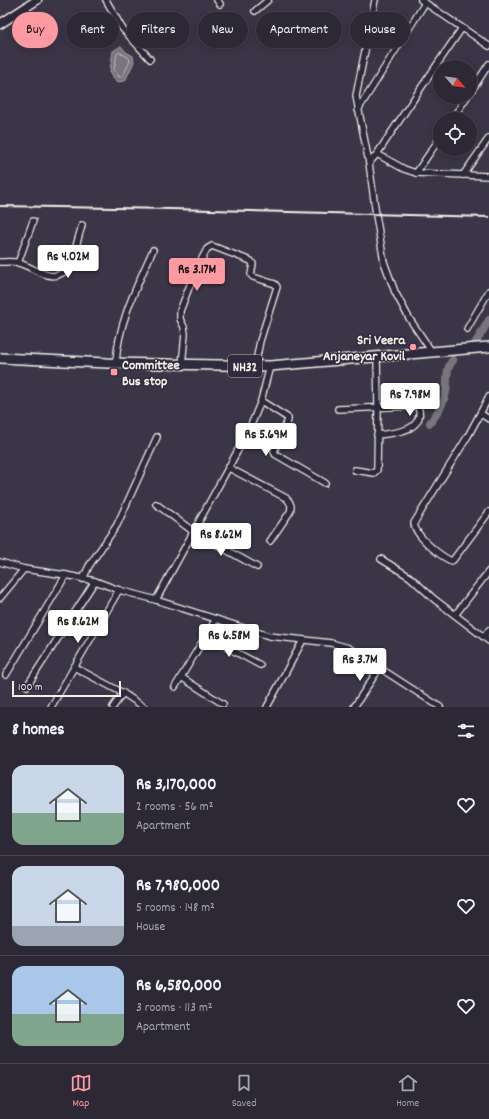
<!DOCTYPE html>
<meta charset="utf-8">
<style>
:root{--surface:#2c2835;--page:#383441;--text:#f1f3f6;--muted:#a6a6ad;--line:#484450;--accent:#ff9aa2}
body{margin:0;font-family:Dekko,sans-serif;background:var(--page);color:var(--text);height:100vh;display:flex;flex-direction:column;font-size:15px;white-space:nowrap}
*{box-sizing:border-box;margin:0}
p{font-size:13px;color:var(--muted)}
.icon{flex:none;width:22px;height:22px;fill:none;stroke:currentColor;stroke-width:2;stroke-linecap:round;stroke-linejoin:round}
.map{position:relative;height:707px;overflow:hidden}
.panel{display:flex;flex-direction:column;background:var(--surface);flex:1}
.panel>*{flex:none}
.hud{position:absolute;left:12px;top:12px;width:465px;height:36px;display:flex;gap:8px}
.needle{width:26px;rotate:118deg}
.tools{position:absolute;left:433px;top:60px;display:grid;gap:8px}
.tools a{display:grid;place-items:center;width:44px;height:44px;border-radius:50%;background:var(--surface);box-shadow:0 2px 10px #0003,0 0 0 1px var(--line);font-size:20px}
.scale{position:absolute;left:12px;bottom:10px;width:109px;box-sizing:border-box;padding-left:4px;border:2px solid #f4f1e8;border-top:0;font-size:11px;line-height:14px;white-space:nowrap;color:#f4f1e8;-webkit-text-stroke:3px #2f2a3d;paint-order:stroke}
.price{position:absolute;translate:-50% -34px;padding:0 9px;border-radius:4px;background:#fff;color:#222;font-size:13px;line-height:26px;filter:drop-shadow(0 1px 2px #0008)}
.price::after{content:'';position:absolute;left:50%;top:24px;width:12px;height:9px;margin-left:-6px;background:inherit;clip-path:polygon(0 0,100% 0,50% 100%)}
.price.selected{background:var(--accent);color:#111}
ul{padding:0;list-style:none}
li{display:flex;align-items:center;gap:12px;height:100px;padding:0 12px}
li+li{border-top:1px solid var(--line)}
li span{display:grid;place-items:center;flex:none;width:112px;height:80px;border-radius:12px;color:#555}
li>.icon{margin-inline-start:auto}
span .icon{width:48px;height:48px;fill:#fffc;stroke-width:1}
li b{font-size:17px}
h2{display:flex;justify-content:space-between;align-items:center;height:48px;padding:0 12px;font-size:17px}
.chip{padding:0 14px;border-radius:18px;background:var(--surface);box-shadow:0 2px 10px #0003,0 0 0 1px var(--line);font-size:14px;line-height:36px}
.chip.selected{background:var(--accent);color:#111}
.dock{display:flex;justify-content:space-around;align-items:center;height:56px;border-top:1px solid var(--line);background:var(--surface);font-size:11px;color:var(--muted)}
.dock a{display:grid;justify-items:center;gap:2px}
.dock .selected{color:var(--accent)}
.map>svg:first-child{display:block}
</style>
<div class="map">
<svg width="489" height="707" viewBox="0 0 489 707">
<rect width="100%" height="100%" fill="#3b3647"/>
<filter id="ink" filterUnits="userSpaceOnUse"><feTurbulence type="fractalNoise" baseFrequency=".025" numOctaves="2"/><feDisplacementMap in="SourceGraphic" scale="8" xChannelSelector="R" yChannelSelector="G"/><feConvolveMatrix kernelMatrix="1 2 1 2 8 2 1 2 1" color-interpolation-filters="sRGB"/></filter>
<g filter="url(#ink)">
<path fill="#78747b" stroke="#aaa6a7" d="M121,46L126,52L133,56L134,62L125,81L116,82L110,71L113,51Z"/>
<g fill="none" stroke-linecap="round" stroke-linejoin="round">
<path stroke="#c2bfbc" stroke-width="1" d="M119,52L129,58L130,61L123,76L119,77L114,70L117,54Z"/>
<g stroke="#78747b" stroke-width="8">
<path d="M476,342L489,320"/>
<path d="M430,423C437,414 444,404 446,392C448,381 445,369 453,360"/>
</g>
<defs>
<g id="minor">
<path d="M106,0L122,28L150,59"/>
<path d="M217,0L220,4"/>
<path d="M375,0L356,96L369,163L376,215L384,262L395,292L409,318L432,352"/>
<path d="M421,0L489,46"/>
<path d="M255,11L268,0"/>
<path d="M470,93L489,64"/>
<path d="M358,110L425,3"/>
<path d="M452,119L467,97"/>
<path d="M377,154L404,169L416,173L489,176"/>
<path d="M369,163L377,154L421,88L462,28"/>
<path d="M416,173L440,138"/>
<path d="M463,175L489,138"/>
<path d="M0,262C6,262 13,261 19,263C38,269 55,288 71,264L82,225"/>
<path d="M18,263L33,221"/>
<path d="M467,329L489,291"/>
<path d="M116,363C118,323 137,286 153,250"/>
<path d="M182,365L185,334L184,327L180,319V311L195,272L207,249L212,246L251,261L253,264L251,275L253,277L275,284L277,287L260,341L255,366"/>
<path d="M489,397L468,436L414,523C415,536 439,555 451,561L453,560L489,512"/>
<path d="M261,401L288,418V420L274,451L275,454L325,483"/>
<path d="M338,409L418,406C426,431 395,433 377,435"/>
<path d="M481,414L489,419"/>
<path d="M229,468L286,498C291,503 292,506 290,512L270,541"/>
<path d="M355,470L374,473L377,470L378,407L377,357"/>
<path d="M156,504L194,532L257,567"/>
<path d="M381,559L410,577L434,599L489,641"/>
<path d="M0,562L24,569L66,575L95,581L119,590L156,600L269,636L331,643L349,648L440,707"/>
<path d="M83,579L89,566L117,525L157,437"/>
<path d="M0,598L24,569"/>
<path d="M156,600L249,430L261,401L270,366"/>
<path d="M455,615L489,571"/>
<path d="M206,636L260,665"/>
<path d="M484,637L489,630"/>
<path d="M74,667L123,693L144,707"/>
<path d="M6,675L66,575"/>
<path d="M181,677L223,704"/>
<path d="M27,686L95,581"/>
<path d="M175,687L216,619"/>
<path d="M51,707L119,590"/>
<path d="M113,707L123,693"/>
<path d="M267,707L303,640"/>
<path d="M354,707L380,667"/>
</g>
<path id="secondary" d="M0,24L37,0"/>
<path id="trunk" d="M0,358L107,363L270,366L489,347"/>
</defs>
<use href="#minor" stroke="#f4f1e8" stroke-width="8"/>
<use href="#secondary" stroke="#f4f1e8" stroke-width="11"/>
<use href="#trunk" stroke="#f4f1e8" stroke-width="12"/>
<use href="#minor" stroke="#2f2a3d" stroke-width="5.5"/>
<use href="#secondary" stroke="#2f2a3d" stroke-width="8"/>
<use href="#trunk" stroke="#2f2a3d" stroke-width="9"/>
<path stroke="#f4f1e8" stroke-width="2" d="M0,206L171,209L489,217"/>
</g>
</g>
<g fill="#ff9aa2" stroke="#2f2a3d" stroke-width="1.5">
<circle cx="413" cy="347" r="4"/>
<rect x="110" y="368" width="8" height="8" rx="2"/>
</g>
<g text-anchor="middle" stroke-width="3" stroke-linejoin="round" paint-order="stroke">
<rect fill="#2f2a3d" stroke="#b9b5b5" stroke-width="1" x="228" y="355" width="34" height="22" rx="3"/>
<g font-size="13" font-weight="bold" fill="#f4f1e8">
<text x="245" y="371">NH32</text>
</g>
<g font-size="14" font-weight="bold" fill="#f4f1e8" stroke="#2f2a3d" text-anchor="end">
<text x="405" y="344">Sri Veera<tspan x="405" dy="16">Anjaneyar Kovil</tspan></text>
<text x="122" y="369" text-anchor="start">Committee<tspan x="122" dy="16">Bus stop</tspan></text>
</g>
</g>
</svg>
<div class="tools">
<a><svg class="needle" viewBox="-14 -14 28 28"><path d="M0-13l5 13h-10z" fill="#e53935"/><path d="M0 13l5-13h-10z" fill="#a6a6ad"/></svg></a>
<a><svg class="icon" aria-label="locate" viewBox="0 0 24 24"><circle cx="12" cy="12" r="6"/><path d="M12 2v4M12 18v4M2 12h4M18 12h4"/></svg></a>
</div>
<div class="scale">100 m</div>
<b class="price" style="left:68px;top:279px">Rs 4.02M</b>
<b class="price selected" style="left:197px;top:292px">Rs 3.17M</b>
<b class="price" style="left:410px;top:417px">Rs 7.98M</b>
<b class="price" style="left:266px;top:457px">Rs 5.69M</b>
<b class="price" style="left:221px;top:557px">Rs 8.62M</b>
<b class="price" style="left:78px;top:644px">Rs 8.62M</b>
<b class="price" style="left:229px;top:658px">Rs 6.58M</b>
<b class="price" style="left:360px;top:682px">Rs 3.7M</b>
<div class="hud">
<a class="chip selected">Buy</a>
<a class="chip">Rent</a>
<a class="chip">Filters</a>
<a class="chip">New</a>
<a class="chip">Apartment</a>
<a class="chip">House</a>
</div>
</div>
<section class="panel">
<h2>8 homes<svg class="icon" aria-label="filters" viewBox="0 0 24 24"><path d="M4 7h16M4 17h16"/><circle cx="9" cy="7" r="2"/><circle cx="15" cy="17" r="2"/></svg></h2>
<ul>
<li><span style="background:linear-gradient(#c9d6e8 60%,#7fa58c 0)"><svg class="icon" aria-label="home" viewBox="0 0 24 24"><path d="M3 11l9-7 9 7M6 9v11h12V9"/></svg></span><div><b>Rs 3,170,000</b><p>2 rooms · 56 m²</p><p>Apartment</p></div><svg class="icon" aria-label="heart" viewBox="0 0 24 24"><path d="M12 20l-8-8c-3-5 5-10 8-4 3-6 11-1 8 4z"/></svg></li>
<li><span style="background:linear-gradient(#c9d6e8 75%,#9aa5b1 0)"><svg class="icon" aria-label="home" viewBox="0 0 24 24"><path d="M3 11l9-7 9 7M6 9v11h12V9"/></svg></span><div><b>Rs 7,980,000</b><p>5 rooms · 148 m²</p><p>House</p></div><svg class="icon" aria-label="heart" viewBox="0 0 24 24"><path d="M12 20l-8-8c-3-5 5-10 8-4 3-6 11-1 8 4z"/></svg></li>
<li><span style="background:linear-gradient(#a9c7e8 60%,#7fa58c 0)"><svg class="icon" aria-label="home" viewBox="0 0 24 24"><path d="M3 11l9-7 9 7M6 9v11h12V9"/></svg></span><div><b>Rs 6,580,000</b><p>3 rooms · 113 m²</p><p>Apartment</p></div><svg class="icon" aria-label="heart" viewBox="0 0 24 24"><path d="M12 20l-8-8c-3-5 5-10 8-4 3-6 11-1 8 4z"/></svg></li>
</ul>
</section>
<nav class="dock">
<a class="selected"><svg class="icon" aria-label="map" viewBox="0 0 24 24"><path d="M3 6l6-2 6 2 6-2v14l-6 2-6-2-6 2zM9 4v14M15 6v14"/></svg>Map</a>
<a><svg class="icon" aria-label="saved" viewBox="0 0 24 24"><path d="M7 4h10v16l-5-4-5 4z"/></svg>Saved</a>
<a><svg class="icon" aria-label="home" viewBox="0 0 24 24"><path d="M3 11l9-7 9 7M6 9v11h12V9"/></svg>Home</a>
</nav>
